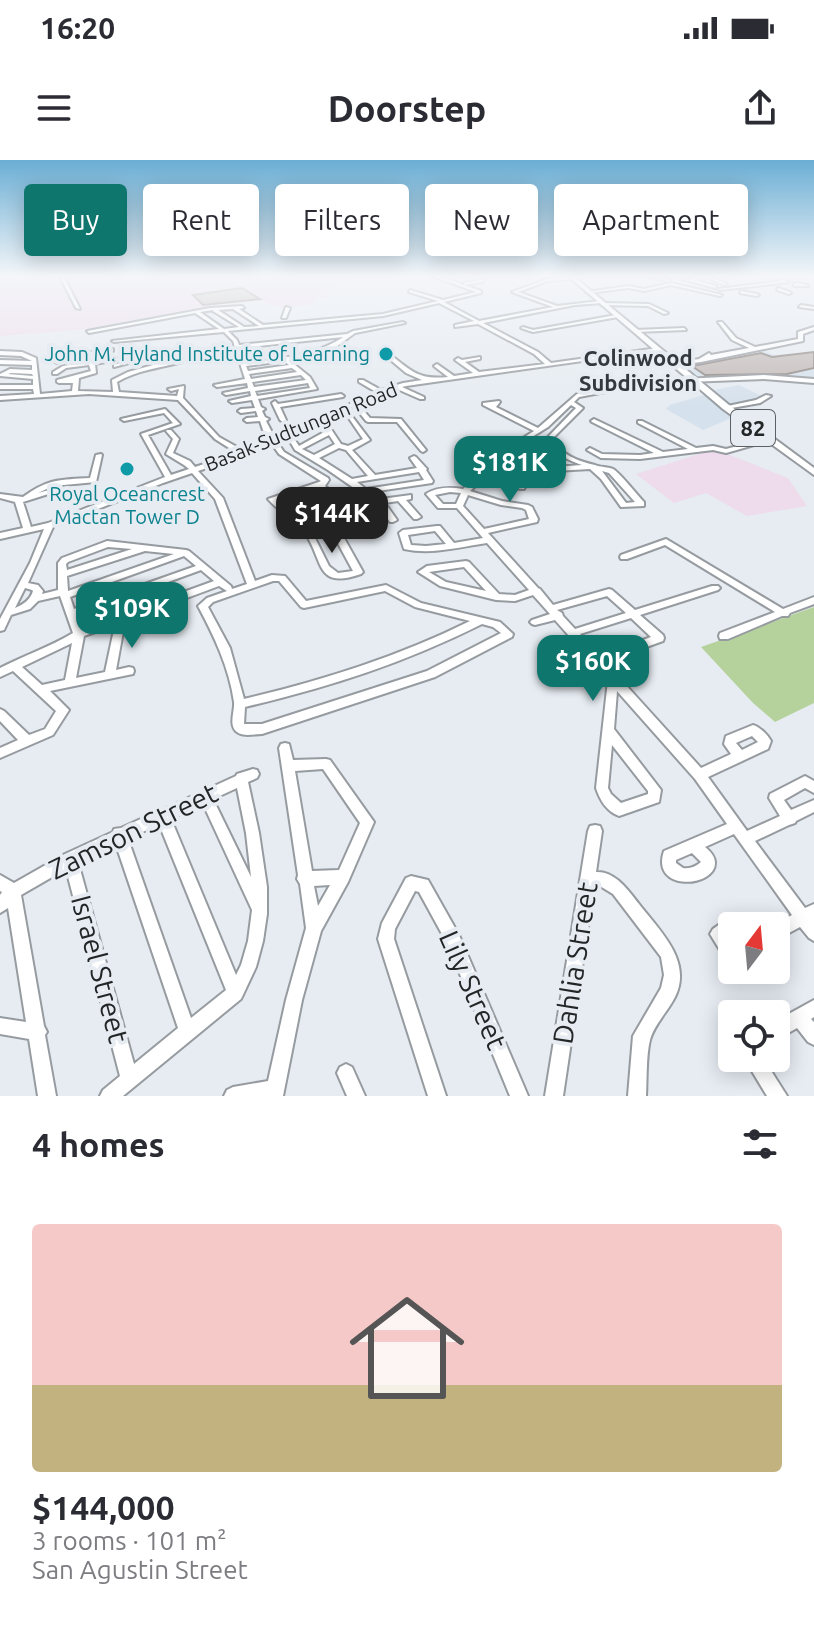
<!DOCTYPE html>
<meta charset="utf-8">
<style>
:root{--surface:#fff;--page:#f7f7f7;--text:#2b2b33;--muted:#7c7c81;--accent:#0f766e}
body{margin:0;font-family:Ubuntu,sans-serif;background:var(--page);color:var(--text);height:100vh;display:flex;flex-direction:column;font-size:30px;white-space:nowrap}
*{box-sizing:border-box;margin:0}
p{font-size:26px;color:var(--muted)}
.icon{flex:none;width:44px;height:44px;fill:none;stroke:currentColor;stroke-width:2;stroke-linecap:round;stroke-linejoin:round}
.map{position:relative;height:936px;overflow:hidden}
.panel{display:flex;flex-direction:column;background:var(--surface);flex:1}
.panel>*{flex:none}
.guide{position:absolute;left:24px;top:24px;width:766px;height:72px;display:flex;gap:16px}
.needle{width:52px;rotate:16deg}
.buttons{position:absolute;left:718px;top:752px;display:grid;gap:16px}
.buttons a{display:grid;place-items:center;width:72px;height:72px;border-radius:8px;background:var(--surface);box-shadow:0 4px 20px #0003;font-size:40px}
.price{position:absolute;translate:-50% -68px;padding:0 18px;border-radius:16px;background:var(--accent);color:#fff;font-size:26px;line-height:52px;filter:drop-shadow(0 2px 4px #0008)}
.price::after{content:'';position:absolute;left:50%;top:48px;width:24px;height:18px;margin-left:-12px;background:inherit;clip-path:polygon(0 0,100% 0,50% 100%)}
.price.on{background:#222;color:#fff}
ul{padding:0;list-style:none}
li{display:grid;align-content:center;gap:16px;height:424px;padding:0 32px}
li span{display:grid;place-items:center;height:248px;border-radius:8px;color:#555}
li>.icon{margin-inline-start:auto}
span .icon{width:144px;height:144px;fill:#fffc;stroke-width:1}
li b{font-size:34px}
h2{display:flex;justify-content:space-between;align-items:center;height:96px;padding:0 32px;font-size:34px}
.tag{padding:0 28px;border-radius:8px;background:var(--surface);box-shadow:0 4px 20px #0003;font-size:28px;line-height:72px}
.tag.on{background:var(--accent);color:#fff}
.status{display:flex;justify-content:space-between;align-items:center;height:56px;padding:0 40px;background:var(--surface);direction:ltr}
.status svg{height:22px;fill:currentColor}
header{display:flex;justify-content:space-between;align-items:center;height:104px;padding:0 32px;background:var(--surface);font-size:36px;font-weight:700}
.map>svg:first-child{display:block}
</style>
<div class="status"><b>16:20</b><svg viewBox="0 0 49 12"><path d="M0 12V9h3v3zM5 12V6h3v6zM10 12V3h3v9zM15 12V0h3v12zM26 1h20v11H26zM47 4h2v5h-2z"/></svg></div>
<header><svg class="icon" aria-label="menu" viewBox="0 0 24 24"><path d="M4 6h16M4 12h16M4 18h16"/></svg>Doorstep<svg class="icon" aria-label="share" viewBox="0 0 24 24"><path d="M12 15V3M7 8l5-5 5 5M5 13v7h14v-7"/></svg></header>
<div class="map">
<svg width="814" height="936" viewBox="0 0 814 936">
<rect width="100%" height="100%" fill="#e6ecf2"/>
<g fill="#d5e1ec">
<path d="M756,188L775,195L814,192V221L755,216L696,218L680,205Z"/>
<path d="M739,225L763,237L757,241L727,245L710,231Z"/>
<path d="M707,234L734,257L703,270L666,249L670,245Z"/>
</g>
<g fill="#eedbeb">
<path d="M0,115H369L325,131L331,137L313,140L315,144L283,148L263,141L220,144L78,170L0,176Z"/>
<path d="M715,289L788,318L807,346L747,356L706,333L674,343L636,314Z"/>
</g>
<path fill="#b6d29c" d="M814,447V543L775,562L753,543L701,487Z"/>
<g fill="#c1b9b6" stroke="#8e8783" stroke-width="2">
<path d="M242,128L260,139L203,145L193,135Z"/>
<path d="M814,192V208L787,214L705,215L692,206L761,193L772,197Z"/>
</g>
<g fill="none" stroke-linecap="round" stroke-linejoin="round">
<defs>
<g id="minor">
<path d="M59,115H63L80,149L76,148Z"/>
<path d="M430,115H436L464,125V123L481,120L486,117L483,122L464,125L481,131V133L444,142L479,161L553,147L512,132L547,119L574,117L573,119L548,121L518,132L557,146L600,141L602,143L575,145L483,163L538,192L551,203L658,188L661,190L406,226L402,227L424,237V239H420L397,229L358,244L370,258L401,259L426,290L423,292L421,291L397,262H368L366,261L354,246L345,250L348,251L370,280L352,290L375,315L417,308L410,298L414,296L416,297L427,309L426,310L433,321L432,323L371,332L381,339L411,335V339L406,340L421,357L417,359H414L398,341L385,343L397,360L393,362H390L377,344L328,310L295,290L288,278L289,277H293L299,286L326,271L320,262L277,282L284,292L328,318L329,320L325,326L340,338L339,344L297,356L306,364L334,360L363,412L361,414C315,430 324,401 305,373C296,360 279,352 268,339L319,322L321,321L279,294L272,284L254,292L198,311L223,338L255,421L272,415L285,416L306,441L386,425L421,443L500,462L513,474L512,477L435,517L262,574C255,574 243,577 237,572C228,565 235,551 234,542C229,507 214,476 198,446L207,438L227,431L219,426L125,461L116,510L129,507L133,508L134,511L133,514L50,531L69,550L53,575L0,598V588L18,580L0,561V549L4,551L29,575L45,569L56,551L13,511L0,517V508C23,496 50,487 73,473L60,436L38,441L30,449L11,455L4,470L0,471V459L30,403L44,369L0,379V373L23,368L15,342L0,338V334L23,337C50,318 59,320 90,318L96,295L101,294L102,295L96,322L53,326L38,333L60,327L64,329L23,342L31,367L48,363L165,317L141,274L173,263L164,253L124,261L121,259L165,249L180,264L148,275L171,315L189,309L184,305L166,294L173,279L166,271L167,270H171L179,279L173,293L190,301L195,307L237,293L215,279L178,240L89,234L0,240V236L34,234L33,229H0V225H33V219L0,216V214L10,209L32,210V205L0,204V200L32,201L21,196L0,195V191L22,192L36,198L40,234L72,231L73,223H59L57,222V220L91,211L89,205L66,208L57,214H53V212L63,206L89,202L87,195L68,198L65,202L63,199L57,203L54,201L56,197L113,189V191L92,195L94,201L114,198L117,200L95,204L96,213L79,218L78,231L113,232L112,220L128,212L153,205L146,197V195L169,191L182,200V202C160,208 137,210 117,222L119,232L177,236L179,229L171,231L168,229L184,226L183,238L219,277L244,291L269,280L263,270L260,261L247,262L244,260L247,258L258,257L256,251L241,253L238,251L241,249L255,248L252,240L232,243L229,241L251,236L250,231L226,235L223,233L248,228L247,223L217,227L214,225L245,219L233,181L224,172L114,182L112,181L219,169L195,153L89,173L87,171L210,148L242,146L244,148L239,149L263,165L383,154L438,141L409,132L410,130L443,140L476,132ZM439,143L474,161L455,165V167L478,164L534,194L545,204L479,212L465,202L480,199V197L462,200L458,198L455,200L473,213L454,216L437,204L434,206L435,207L448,217C420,220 412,212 391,195H387V197L406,213L422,220L403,223L381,230L363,220H359V222L376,232L275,278L266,261L269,259L265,257L262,251L265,249L261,247L258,239L317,229L310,217L289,200L336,187L355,173L405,163L403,162L353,171L347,174L239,185L237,180L228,171L383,156ZM233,149L259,166L244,167L218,150ZM213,150V151L239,167L224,169L200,152ZM343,177C318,195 276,199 245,203L240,188ZM166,194L176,200L158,204L152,197ZM284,201L289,205L248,211L246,206ZM292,208L297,212L251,219L249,214ZM11,213L32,214L33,216L8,214ZM301,215L306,220L254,227L252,222ZM308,223L310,228L257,236L255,231ZM344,251L363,279L348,286L341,284L325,260ZM329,275L335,284L314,295L302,289ZM339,288L346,290L368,316L352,319L319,298ZM419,312L424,320L366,329L357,322ZM192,313L215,339L247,424L232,429L231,426L189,391L186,390L107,381L62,398L58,403V430L42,434L43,431L38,425L28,423L53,367L163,323ZM318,328L332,339V341L292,352L277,340ZM328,365L353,411L338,413L329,406L310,368ZM108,387L132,389L67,410L66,404L68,402ZM145,391L174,394L68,431L67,416ZM184,396L196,406L74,449L70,437ZM201,410L214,421L82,469L77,455ZM273,421H279L301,447L304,448L385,431L415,447L470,461C397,497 324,520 244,539L230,488L208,447L213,442ZM25,428L32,430L33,431C30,440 24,444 15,448ZM482,464L493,467L501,473L427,511L262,564H244L245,547C330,527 404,503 482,464ZM115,465L105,512L76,518L84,476ZM72,483L65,520L42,525L22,507Z"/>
<path d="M641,115H649L670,120L668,121Z"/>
<path d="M708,116L727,124L724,125L708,118L694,120L716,126L715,128L679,118L681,117L691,120L693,118Z"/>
<path d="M781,119L789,122L720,130L718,129L781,121L779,120Z"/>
<path d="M671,123L722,135L720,136L671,125L644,131L629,128L588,133L586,132L629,126L644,129Z"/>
<path d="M797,123L807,125L808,126H794V124Z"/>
<path d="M778,128L790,132L791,133L789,134L777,130Z"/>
<path d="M741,131L757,134L759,135L757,136L740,133Z"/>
<path d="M603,143L649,144L668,153L664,154L648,146L601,145Z"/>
<path d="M801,145L814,147V149L799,147Z"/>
<path d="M286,147L290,148L286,158H282Z"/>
<path d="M616,155L618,157L533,172L521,168L523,167L533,170Z"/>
<path d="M718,162H722L736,178L755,187L798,179V172L814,167V170L803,174V181L701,202L675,205V203L699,199L709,193L711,195L749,188L732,180Z"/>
<path d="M684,168L686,170L635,172L633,171L635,170Z"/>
<path d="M119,198H123L129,203L114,207V205L122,202L118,199Z"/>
<path d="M764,215L814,219V223L764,219L688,222L686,220L642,225L579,237L574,242L583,248L553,278C560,295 578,301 595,305C600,307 608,307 613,309C621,314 637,335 644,342V346L621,347L601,319L590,309L538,312V308H541L582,305C566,299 553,294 547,278L576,248L571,245L548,267L519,285L499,304L522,311L525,327L524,329L507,328L506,326L515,314L495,308L470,331L502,341L528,345L532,347L538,359L537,362L488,373L538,428L540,429L553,445L609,429L612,430L635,450L712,426H718L720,428L718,430L640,455L663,475L664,478L663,481L605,502L701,608L731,594L724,584L726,576L753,565C760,567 768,575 771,581L768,589L708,617L747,671L780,656L769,638L770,634L805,616L814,621V633L805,628L784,640L791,650L814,640V652L796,661L795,663L789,665L755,681L805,748L814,744V781L809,778L800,767L776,780V766H772L792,755L734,674L705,687C710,691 715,696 715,703C715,728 650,732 664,691L727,664L695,619L617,531L614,569L661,630L659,642L619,656C606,651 600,640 596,628L608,520L555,460L535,465L532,464L530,462L532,460L550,454L533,435L515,441L496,440L440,426L418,412L427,406L466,401L469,402L499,434L515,435L529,430L487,383C459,387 432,395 404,389L399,373L403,370L437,366H440L454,383L483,378L457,348H438L426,334C437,327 450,327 463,329L515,283L534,271L483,245V243L499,241L500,242L496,247L538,268L577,234L642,221ZM602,311L609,313L635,342L626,343ZM450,332L461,333L456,344H443L435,335ZM468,335L501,345L522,348L526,350L529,359L484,369L463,346ZM435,371L446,384L426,386L411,385L408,375ZM464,407L486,431L446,422L429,412ZM607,436L626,453L575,469L563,456L562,453L557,450ZM631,458L651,477L599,496L580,474ZM752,576L758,582L742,590L736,583ZM612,585L648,631V634L621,643L611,634L608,628ZM692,693L701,702C695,707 690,709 683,708L676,703V700Z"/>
<path d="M341,234L344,236L343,237L280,247L286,260L283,262L280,260L272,243L275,241L278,244Z"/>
<path d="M766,235L771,236L760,243L726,249L723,247L756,240Z"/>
<path d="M594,259L663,292L688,289L638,263V261H642L696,288L713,286L726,289L769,278L772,280L726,293L713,290L640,299L601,298L587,290L590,288L602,294L640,295L654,293L592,262L591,261Z"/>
<path d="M666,379L783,449L814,437V444L790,453L788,456H782L728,479H720L719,476L720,473L775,452L665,385L627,399H621L620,397L621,395Z"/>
<path d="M285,583L289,584L293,600L326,599L330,600L374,662L348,722L321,771L302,840L283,936H224L227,930L233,927L268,921L286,840L306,768L300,724L297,719L298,715L279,588L281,584ZM323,609L360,663L339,710L312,711L295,611ZM330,725L318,746L314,726Z"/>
<path d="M253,609L257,610L259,614L257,618L248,622L259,673L267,727V754L263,781L256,807L241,839L123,936H100L103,930L120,916L66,709L21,735L44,866L47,872L45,875L56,936H38L29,879L0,874V858L26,862L8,748L0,753V735L2,732L0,731V715L14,723L65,694L113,672L114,669L121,668L156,652L157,650L164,649L236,616L237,614ZM237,628L246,673L251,717L213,639ZM203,644L252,750L248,781L241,805L236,815L171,659ZM159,664L226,830L191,858L128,679ZM116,685L178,868L134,904L78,702Z"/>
<path d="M595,665L600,666L602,671L596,712C615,711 628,730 639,744C659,770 693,801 675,837C668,851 654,865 650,880C646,896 647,919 646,936H628L633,876L661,828L664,815L661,797L613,734L600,726L594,727L563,936H545L588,671L590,666Z"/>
<path d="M411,716L428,720L459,775L528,936H510L448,785L419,732L415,731L395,769L394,779L446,936H428L378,779L382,763L406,718Z"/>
<path d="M730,757L746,761L749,766H732V773L728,776L732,781V802L726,800L710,774L713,769Z"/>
<path d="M814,840V857L811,859L814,862V885L808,882L797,868L776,880V861Z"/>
<path d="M744,898H763L787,936H767Z"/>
<path d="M346,904L352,907L365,936H347L337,913L340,907Z"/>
</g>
<path id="major" d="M567,115H572L729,245L814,308V315L723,249Z"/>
</defs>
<use href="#minor" stroke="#969ba0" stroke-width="4"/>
<use href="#major" stroke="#969ba0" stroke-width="4"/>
<use href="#minor" fill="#fff" fill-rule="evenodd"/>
<use href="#major" fill="#fff" fill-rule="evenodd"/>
</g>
<linearGradient id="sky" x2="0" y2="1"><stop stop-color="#6baed4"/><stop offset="0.47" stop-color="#f4f6f9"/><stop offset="1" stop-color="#f4f6f9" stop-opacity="0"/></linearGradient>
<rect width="814" height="246" fill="url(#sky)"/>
<g fill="#0f9aa8" stroke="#e6ecf2" stroke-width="3">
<circle cx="386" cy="194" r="8"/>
<circle cx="127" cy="309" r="8"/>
</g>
<g text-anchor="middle" stroke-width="8" stroke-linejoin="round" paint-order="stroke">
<g font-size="20" fill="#0d838f" stroke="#e6ecf2" text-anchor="end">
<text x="370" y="201">John M. Hyland Institute of Learning</text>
<text x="127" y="341" text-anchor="middle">Royal Oceancrest<tspan x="127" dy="23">Mactan Tower D</tspan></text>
</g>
<g font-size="20" fill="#232627" stroke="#e6ecf2">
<text transform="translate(301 267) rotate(-22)" y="7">Basak-Sudtungan Road</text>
</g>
<g font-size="22" font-weight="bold" fill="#33383c" stroke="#e6ecf2">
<text x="638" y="206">Colinwood<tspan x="638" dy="25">Subdivision</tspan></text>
</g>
<rect fill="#e6ecf2" stroke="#5e6164" stroke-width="2" x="731" y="250" width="44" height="36" rx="6"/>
<g font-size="22" font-weight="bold" fill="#232627">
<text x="753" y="276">82</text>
</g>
<g font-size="28" fill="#232627" stroke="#e6ecf2">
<text transform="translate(133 671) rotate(-26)" y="10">Zamson Street</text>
<text transform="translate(575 803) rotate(-81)" y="10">Dahlia Street</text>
<text transform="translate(100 809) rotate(75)" y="10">Israel Street</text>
<text transform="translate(473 830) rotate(66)" y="10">Lily Street</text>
</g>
</g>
</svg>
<div class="buttons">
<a><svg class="needle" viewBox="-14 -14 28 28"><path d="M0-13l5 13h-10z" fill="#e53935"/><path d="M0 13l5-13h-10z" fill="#7c7c81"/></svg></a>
<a><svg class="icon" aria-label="locate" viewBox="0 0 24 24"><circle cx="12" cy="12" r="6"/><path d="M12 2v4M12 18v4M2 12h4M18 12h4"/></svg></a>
</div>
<b class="price" style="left:510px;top:344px">$181K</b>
<b class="price on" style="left:332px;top:395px">$144K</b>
<b class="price" style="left:132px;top:490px">$109K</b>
<b class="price" style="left:593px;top:543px">$160K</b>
<div class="guide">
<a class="tag on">Buy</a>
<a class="tag">Rent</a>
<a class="tag">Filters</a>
<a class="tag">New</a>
<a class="tag">Apartment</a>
</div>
</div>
<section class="panel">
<h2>4 homes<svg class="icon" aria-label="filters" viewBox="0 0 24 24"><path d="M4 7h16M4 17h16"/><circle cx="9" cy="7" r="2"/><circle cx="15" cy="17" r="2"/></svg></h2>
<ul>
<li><span style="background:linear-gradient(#f6c9c9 65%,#c2b280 0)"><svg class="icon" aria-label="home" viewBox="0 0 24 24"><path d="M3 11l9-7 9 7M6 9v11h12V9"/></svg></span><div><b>$144,000</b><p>3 rooms · 101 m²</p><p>San Agustin Street</p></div></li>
</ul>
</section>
